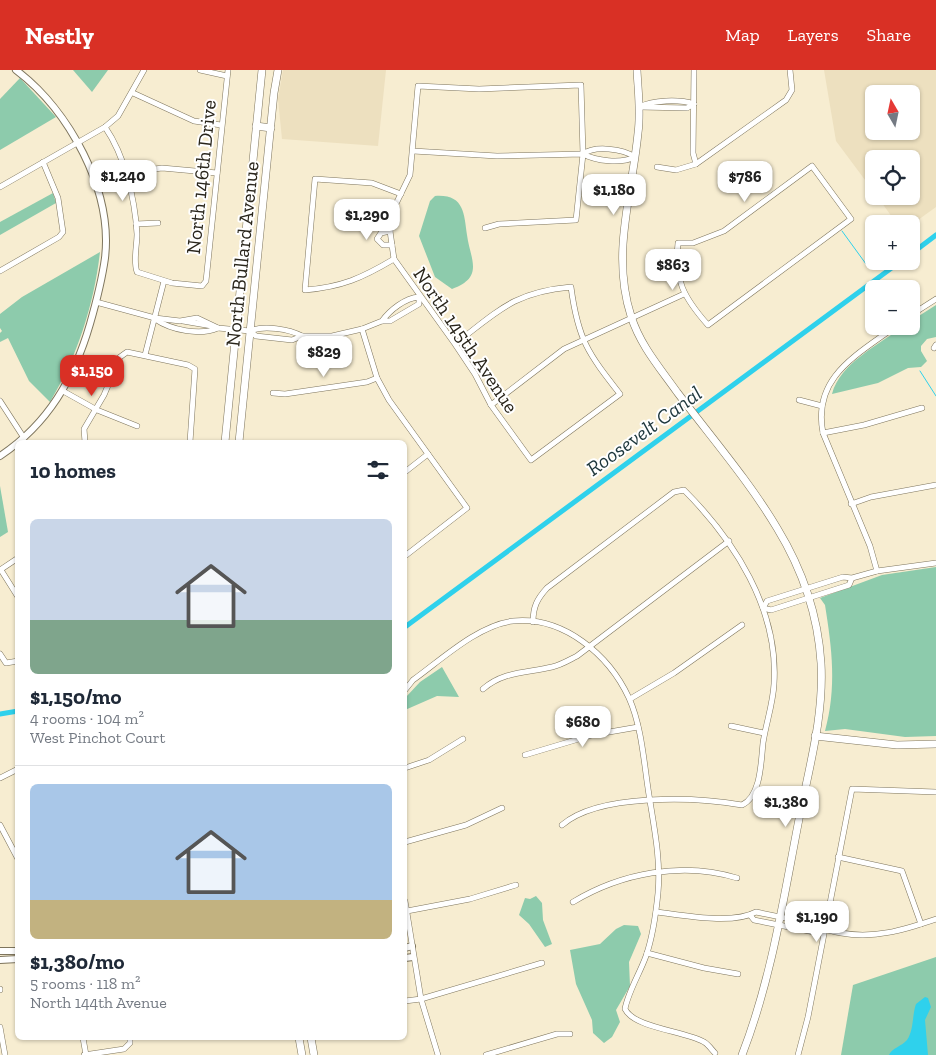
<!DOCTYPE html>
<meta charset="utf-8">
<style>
:root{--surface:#fff;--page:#f2f2f3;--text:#1f2937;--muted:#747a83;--line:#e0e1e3;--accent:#d93025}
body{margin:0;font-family:"Zilla Slab",serif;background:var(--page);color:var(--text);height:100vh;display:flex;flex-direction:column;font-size:19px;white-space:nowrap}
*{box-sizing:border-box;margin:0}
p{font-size:16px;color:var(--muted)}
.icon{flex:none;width:28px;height:28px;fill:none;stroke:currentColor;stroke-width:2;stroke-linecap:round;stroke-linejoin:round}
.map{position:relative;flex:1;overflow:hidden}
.sheet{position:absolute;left:15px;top:370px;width:392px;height:600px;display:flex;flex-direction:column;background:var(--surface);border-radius:8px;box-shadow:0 1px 4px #0004}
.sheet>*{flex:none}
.needle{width:32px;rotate:351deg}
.buttons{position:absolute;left:865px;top:15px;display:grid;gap:10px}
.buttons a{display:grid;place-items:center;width:55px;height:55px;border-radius:8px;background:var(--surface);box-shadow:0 1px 4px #0004;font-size:25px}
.price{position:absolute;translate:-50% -42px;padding:0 11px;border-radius:10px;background:#fff;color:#222;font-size:16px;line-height:32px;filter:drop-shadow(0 1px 2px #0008)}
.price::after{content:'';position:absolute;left:50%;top:30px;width:15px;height:11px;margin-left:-8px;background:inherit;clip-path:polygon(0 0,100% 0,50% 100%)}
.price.active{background:var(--accent);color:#fff}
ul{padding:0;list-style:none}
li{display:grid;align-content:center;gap:10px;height:265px;padding:0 15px}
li+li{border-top:1px solid var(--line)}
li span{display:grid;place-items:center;height:155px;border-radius:8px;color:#555}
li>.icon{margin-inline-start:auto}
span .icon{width:90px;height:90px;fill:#fffc;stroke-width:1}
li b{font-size:21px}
h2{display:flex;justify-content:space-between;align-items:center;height:60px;padding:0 15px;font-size:21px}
header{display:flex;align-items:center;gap:30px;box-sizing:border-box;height:70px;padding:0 25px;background:var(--accent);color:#fff}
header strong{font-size:24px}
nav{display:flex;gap:28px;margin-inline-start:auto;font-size:18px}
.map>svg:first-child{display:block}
</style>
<header>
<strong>Nestly</strong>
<nav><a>Map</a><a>Layers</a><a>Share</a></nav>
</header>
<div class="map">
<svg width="936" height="985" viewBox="0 0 936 985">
<rect width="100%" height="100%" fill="#f7edd1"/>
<g fill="#ede0bf" fill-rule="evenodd">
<path d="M283,0H386L378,76L282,69L278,29Z"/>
<path d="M824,0H936V137L911,155L897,154L877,126H911V89H874V122L836,71ZM874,24H911V61H874Z"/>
</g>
<g fill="#8dcbac">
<path d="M73,0H108L92,22Z"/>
<path d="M20,8L56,47L0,80V29Z"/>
<path d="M53,123L56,133L0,165V152Z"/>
<path d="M435,126C464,124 464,143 467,165C470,189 485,207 452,219L435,207L419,166L430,131Z"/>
<path d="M100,182C94,235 77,287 50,332L29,311L8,268L0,272V263L2,261L0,258V244L22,227Z"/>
<path d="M936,235V267L927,269L921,276V281L927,291L921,297L908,298L878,313L832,324C840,293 880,274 904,256H911V251Z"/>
<path d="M0,416L8,462L0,467Z"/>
<path d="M936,497V666L905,667L845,659L825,661C837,618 832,579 825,535L820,528L882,505Z"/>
<path d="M442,597L459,627L437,626L405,640L406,627L420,612Z"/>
<path d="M536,826L542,833L543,850L552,874L545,877L529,854L519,845L525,828L530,829Z"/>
<path d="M624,855L638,856L641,864L629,892L630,916L616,940L620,952L612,967L604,973L593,963L592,950L576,914L570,880L600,874L616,859Z"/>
<path d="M936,887V985H841L853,915Z"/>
</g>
<path fill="#2fd1ec" d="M925,927L928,928L931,937L925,950L928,985H889C892,978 902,976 907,970C914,960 912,945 916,934Z"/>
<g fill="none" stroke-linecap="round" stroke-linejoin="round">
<g stroke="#2fd1ec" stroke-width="1">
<path d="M842,161L866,194"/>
<path d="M920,301L936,326"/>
</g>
<g stroke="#2fd1ec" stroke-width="5">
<path d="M911,184L936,165"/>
<path d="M405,557L901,191"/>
<path d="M0,644L18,641"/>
</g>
<defs>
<g id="minor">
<path d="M200,0L227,6"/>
<path d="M694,0L693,83L696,94"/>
<path d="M133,23L194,51L221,55"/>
<path d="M639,37C653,30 679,29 694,34"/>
<path d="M640,37L687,38L694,34"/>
<path d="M105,57C125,86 135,129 137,164C137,176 133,191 137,202L172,213L202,216L206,211L228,0"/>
<path d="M413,81L497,86L583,84C596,91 621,94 635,87"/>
<path d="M583,84C595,75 623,79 635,87"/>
<path d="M812,96L851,149L708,255C684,228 674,210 678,173H693L724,161Z"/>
<path d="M657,97L676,100L696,94L786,30L792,20L790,0"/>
<path d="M126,103L162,98L217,103"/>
<path d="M0,117L105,57L118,46L144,0"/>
<path d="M136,154L158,153"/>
<path d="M390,161L381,163L377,169L383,175H392"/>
<path d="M394,189C362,208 342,217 305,220L315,109L372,113L401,124"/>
<path d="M0,201L59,167L63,162L58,128L43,92"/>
<path d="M96,232L155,248L180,251L197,248L218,258L250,261"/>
<path d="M911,245L936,229"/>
<path d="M155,249C171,260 200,266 218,258"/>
<path d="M183,251L212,256"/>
<path d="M362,259L377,308L389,330L467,438L405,486"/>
<path d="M250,261L256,266L292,270L302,266H332L362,259L382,251H390L419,234V227C405,228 390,240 382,251"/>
<path d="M250,261C264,255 289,259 302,266"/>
<path d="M455,274C498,241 514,222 571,217C578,270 588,283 620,324L531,390L491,335L475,304L455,274L394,189L390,161L393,140L410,105L418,16L479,19L581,15L583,84L576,150L499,154L485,158"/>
<path d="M934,278L936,275"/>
<path d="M145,285L164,211"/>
<path d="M63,321L97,340L137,356"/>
<path d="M273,323L285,324L367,312L377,308"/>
<path d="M799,330L822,336"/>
<path d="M0,331L24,368"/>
<path d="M491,335L564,279L684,224"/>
<path d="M823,363L864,355L922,338"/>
<path d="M85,372L84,359L104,325L120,287L127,282L188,295L195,299L190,372"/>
<path d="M405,402L428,384"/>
<path d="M851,434L871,427L936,415"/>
<path d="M0,500L18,488"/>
<path d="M1,500L18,527"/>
<path d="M877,501L870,476L823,363C812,307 857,285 896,256"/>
<path d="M852,508L849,515L771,540L763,538L767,531L843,507L852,508L877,501L936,493"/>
<path d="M533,552C533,537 537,529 547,518L674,422L684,420C734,470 779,539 774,614C773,634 766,653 763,673C761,692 761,726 742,735C696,727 599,723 562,755"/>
<path d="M0,584L6,593L18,591"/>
<path d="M483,619C504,601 527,603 552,597C561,595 569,590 577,586L729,471"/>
<path d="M405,620L413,610C441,590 478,555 513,551C564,546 609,585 629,628C642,657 644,694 649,725C654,757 661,790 658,823C656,843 653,866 646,886C640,903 628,922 625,939C634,958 685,961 704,972C708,974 712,980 715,983"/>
<path d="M630,629L674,603L742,555"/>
<path d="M731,656L764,663"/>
<path d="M525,685L592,665L638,657"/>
<path d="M405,698L429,690L463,669"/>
<path d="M0,708L18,699"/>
<path d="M0,755L18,789"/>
<path d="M405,772L466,755L502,738"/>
<path d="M838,787L902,801L921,854"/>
<path d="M405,831L421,929L438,985"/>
<path d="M573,832C621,803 683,791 737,808"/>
<path d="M407,841L470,829L516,815"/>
<path d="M656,842C683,845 732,855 756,842L819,855C825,861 832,861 841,863C875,869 903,860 936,849"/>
<path d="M750,845L754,850L819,863L824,860"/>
<path d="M647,883L704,898L738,904"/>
<path d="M0,920V919"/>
<path d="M405,931L421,929L542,893"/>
<path d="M0,957L5,985"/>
<path d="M83,968L86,985"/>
<path d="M84,985L124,979L130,973V968"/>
<path d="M486,985L557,964H570"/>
<path d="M798,985L808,947L852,719L936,722"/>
</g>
<g id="tertiary">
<path d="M0,386C48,354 74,309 90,254C96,233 102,210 105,188C113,120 69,40 16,0"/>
<path d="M405,878L412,876"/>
<path d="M0,881H18"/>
<path d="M405,888L413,887"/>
<path d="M0,890L18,889"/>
</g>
<g id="secondary">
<path d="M637,0C638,21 641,42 638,63C632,125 611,184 631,246C640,275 660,298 677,322C711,367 749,411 777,458C802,499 818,545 821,593C824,644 810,694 800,744C784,825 772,908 742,985"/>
<path d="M256,56L271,58"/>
<path d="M225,372L262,0"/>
<path d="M239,372L274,23L278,0"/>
<path d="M815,666L897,675L936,674"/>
<path d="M299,968L302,985"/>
<path d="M311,968L314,985"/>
</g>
</defs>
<use href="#minor" stroke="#7e755d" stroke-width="6"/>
<use href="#tertiary" stroke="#7e755d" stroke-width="8"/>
<use href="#secondary" stroke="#7e755d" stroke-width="8"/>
<use href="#minor" stroke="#fff" stroke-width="5"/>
<use href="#tertiary" stroke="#fff" stroke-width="6"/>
<use href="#secondary" stroke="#fff" stroke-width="7"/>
</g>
<g text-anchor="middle" stroke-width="4" stroke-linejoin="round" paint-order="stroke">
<g font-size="20" fill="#29251b" stroke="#fff">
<text transform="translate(201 107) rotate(-84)" y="7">North 146th Drive</text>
<text transform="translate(242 184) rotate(-84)" y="7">North Bullard Avenue</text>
<text transform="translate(466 270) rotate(56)" y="7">North 145th Avenue</text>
</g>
<g font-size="21" font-style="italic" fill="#1d363b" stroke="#fff">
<text transform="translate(644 361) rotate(-36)" y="7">Roosevelt Canal</text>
</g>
</g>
</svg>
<div class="buttons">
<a><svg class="needle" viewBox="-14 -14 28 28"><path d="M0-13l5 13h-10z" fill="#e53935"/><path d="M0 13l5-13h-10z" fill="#747a83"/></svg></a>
<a><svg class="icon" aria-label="locate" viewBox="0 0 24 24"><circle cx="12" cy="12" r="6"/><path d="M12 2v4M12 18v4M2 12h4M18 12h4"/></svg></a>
<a>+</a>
<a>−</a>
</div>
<b class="price" style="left:123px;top:132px">$1,240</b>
<b class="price" style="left:745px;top:133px">$786</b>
<b class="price" style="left:614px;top:146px">$1,180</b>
<b class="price" style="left:367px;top:171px">$1,290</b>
<b class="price" style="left:673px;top:221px">$863</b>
<b class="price" style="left:324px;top:308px">$829</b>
<b class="price active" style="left:92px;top:327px">$1,150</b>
<b class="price" style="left:583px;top:678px">$680</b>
<b class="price" style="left:786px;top:758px">$1,380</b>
<b class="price" style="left:817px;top:873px">$1,190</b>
<section class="sheet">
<h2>10 homes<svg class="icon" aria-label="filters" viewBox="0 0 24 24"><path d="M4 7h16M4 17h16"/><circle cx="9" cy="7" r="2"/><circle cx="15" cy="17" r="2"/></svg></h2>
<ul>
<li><span style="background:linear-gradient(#c9d6e8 65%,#7fa58c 0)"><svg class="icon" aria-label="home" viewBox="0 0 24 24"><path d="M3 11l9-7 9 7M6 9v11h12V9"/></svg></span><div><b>$1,150/mo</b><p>4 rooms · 104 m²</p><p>West Pinchot Court</p></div></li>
<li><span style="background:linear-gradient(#a9c7e8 75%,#c2b280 0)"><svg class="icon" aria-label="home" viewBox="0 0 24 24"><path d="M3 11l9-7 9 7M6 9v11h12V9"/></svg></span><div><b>$1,380/mo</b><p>5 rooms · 118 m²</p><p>North 144th Avenue</p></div></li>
</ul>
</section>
</div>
